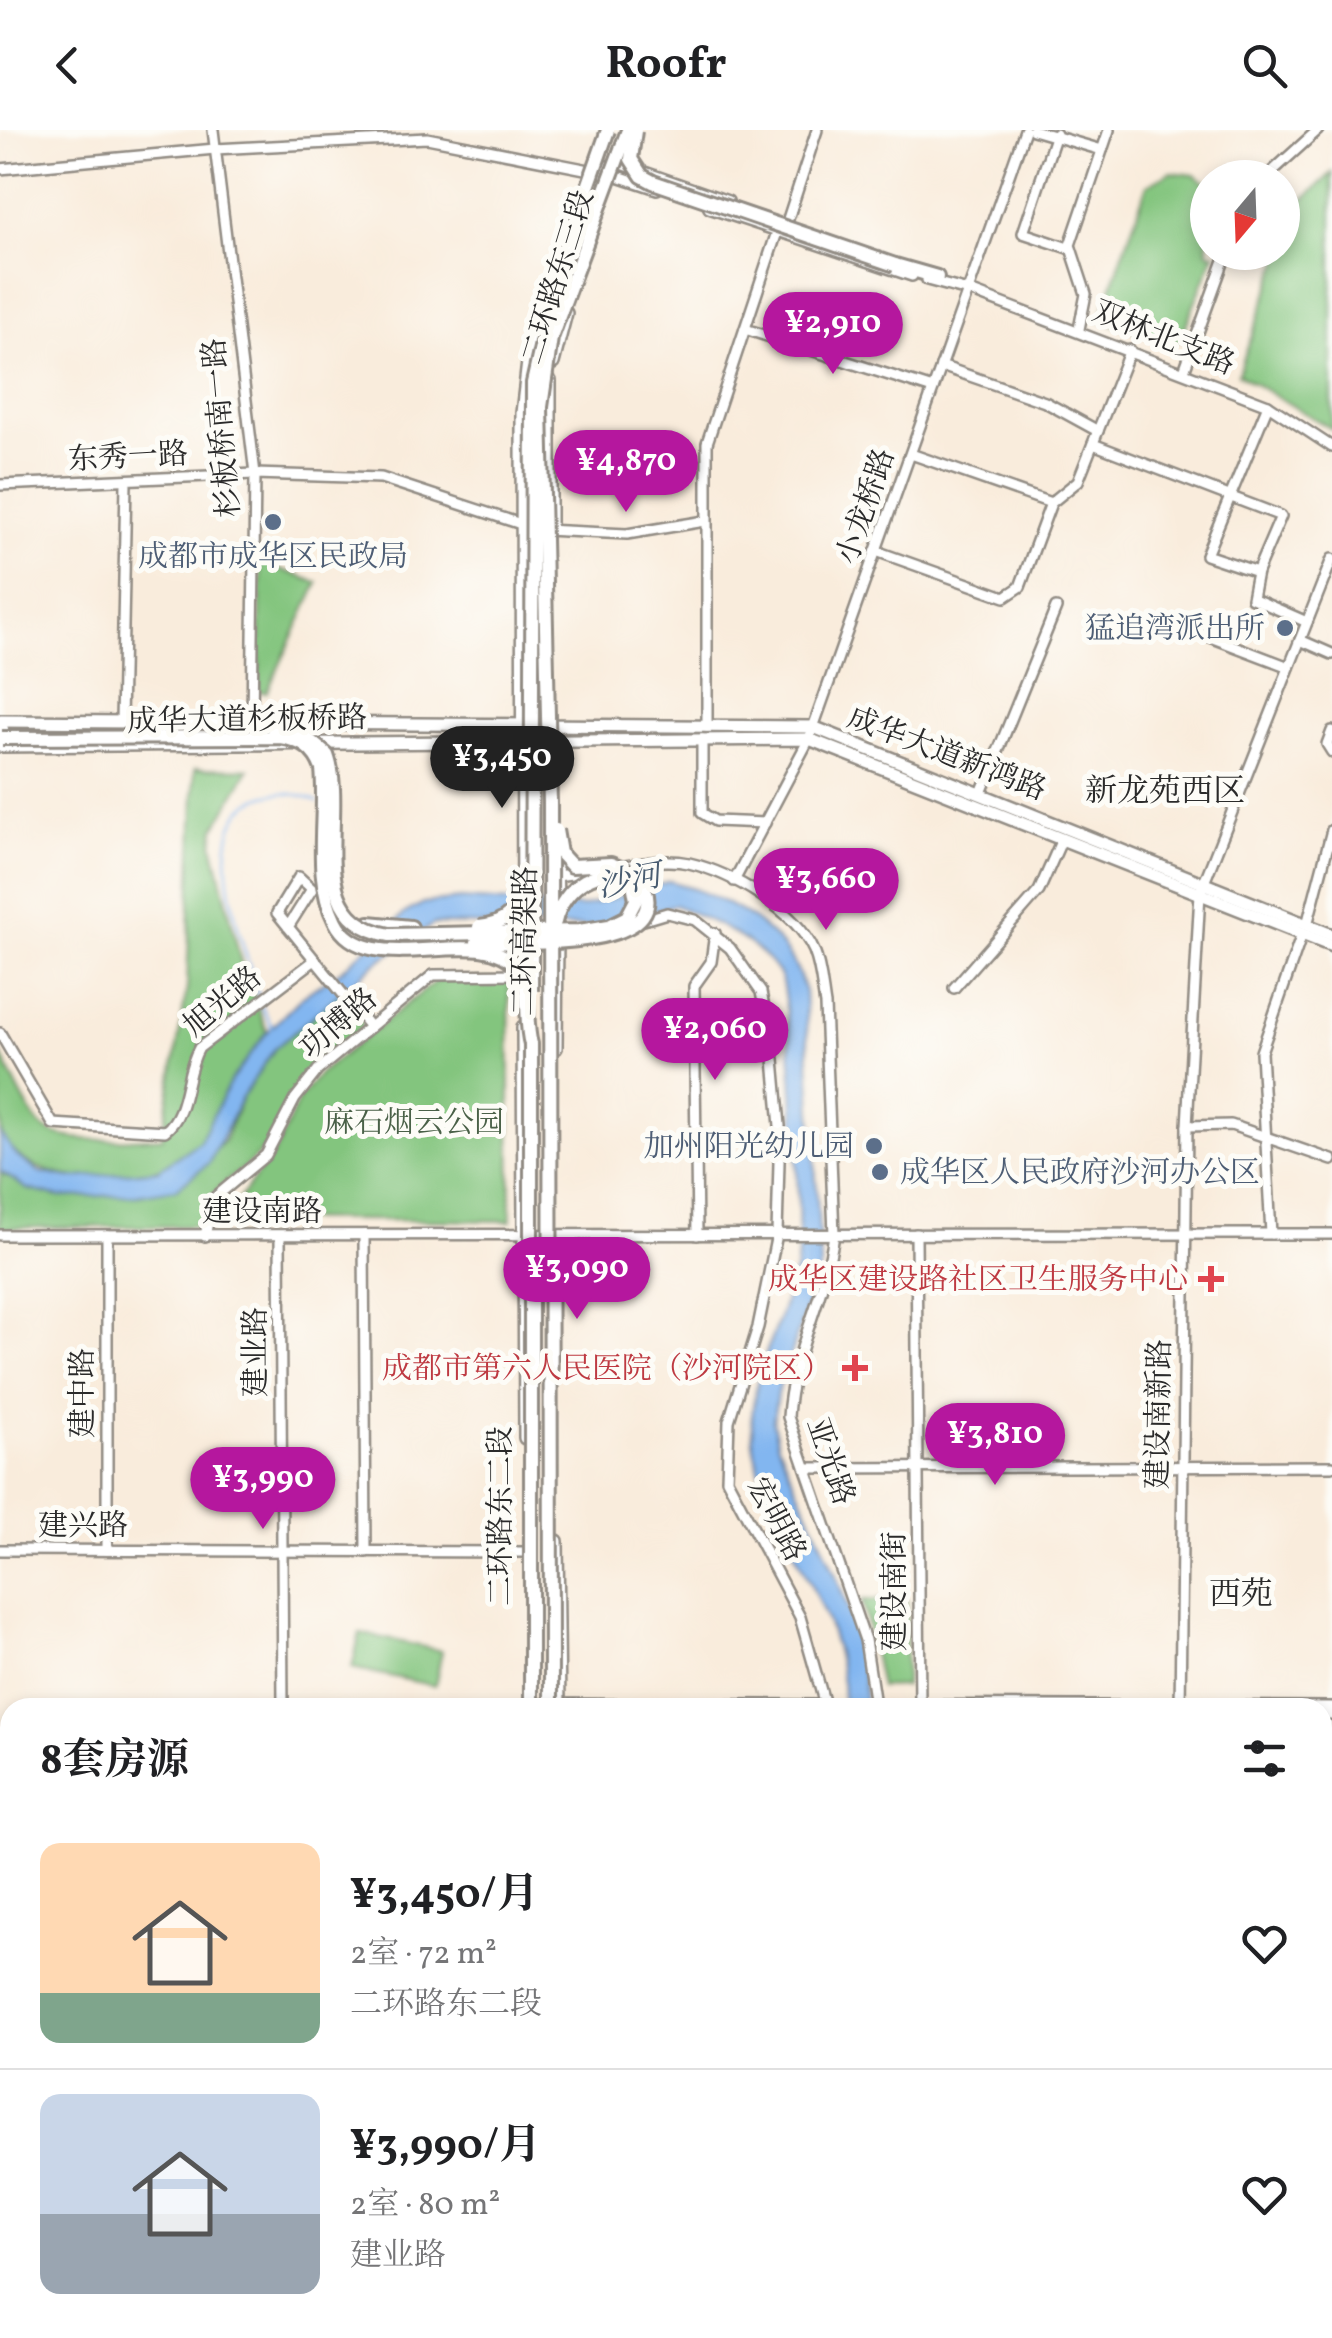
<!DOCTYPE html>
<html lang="zh">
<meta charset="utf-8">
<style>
:root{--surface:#fff;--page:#f6f6f6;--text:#202124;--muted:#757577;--line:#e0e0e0;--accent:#b5179e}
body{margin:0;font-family:Vollkorn,"Noto Serif SC",serif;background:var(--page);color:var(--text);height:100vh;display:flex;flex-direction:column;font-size:38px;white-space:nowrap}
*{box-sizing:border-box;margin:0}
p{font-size:32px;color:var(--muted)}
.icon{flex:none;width:55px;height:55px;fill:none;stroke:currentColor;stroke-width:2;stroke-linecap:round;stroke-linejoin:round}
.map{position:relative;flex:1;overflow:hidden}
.panel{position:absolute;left:0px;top:1568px;width:1332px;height:642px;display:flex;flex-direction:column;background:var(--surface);border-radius:30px 30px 0 0;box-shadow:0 5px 15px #0003}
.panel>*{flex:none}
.needle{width:65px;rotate:199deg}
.buttons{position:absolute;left:1190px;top:30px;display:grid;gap:20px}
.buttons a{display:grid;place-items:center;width:110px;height:110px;border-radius:50%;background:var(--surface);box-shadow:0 5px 15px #0003;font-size:50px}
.price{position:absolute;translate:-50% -85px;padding:0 22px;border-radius:35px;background:var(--accent);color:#fff;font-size:32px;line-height:65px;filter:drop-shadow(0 2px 5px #0008)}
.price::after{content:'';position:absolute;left:50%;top:60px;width:30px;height:22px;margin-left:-15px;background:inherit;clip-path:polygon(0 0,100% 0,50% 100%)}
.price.current{background:#222;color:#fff}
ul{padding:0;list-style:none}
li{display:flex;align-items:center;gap:30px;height:250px;padding:0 40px}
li+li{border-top:2px solid var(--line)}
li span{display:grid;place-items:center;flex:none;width:280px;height:200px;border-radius:20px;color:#555}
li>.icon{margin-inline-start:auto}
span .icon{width:120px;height:120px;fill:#fffc;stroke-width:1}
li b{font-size:42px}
h2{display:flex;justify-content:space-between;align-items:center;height:120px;padding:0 40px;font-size:42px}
header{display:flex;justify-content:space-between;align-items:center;height:130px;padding:0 40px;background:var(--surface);font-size:45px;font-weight:700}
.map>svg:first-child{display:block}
</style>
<header><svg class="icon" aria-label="back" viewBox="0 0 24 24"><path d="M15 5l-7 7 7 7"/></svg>Roofr<svg class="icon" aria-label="search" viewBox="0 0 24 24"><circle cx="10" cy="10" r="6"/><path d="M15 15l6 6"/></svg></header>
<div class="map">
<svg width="1332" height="2208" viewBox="0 0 1332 2208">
<rect width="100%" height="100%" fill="#fdfcf7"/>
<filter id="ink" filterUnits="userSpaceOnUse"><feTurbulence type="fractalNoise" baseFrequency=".01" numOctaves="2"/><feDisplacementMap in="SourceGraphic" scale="20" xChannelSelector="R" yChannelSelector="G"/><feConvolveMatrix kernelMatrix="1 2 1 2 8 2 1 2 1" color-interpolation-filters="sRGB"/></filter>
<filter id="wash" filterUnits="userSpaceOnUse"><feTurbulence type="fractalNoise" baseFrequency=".0048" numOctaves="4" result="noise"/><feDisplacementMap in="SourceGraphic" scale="40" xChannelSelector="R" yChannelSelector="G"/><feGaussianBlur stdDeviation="2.25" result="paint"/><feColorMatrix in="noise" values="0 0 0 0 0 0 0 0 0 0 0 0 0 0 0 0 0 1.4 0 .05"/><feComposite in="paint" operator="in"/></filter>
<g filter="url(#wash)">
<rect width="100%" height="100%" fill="#f9ecdc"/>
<g fill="#83c57e" stroke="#577854" stroke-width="2.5">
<path d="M1171,42L1194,45L1207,53L1208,122L1215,123L1180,210L1167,212L1100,190L1147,55Z"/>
<path d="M1332,43V299L1238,244L1300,73Z"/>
<path d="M261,432L318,453L267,562H259Z"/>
<path d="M195,638L249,639L215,698L213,714L241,832L267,902C237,938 223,993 188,1023C146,1058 30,1061 2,1006C0,986 0,945 0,922C12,945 23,973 38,993C57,1017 134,1009 162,1007L187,858Z"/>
<path d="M437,850H509L511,1091L224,1089L277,1018L299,969L319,944Z"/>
<path d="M338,865L364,895C338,917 310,937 292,966C281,984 276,1006 262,1021C237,1049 206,1055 201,1096L0,1098V1041L5,1046L137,1065L176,1059L224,1011L242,967L275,918Z"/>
<path d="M862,1470L907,1471L905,1556L880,1557Z"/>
<path d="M360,1503L442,1521L435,1556L352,1538Z"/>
<path d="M194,2200H240L239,2208H191Z"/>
<path d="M868,2200H946V2208H864Z"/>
<path d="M1026,2200H1094V2208H1027Z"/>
</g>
<g fill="#6aaa6d" stroke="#4a6a4c" stroke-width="2.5">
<path d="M1322,2065H1332V2117H1323Z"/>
<rect x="1172" y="2200" width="111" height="8"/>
</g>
<path fill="#82b6f0" stroke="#56708e" stroke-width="2.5" d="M670,751C729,769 789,799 805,862L821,1135L777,1264L773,1292L778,1315C813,1397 865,1486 865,1577H843C846,1480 774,1412 755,1323C740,1257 783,1194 797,1132C803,1107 790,864 780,846C760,811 709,790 674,775L593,797L434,794L376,833L275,918L242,967L209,1033L176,1059L137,1065L60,1067L27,1059L0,1041V1003L18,1027L40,1042L70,1048L158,1040L200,1011L230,952L267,902L303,866L342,840L405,783L424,773L461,769L582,777Z"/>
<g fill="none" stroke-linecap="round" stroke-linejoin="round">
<g stroke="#82b6f0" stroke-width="2.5">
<path d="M259,867C246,821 191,686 265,666C282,661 303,664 318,672"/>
<path d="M261,875L273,899"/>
</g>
</g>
</g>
<g filter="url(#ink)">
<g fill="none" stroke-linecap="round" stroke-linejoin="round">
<defs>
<g id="minor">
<path d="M213,0L255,344L252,592"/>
<path d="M1033,0L1102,20"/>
<path d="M1056,4L1023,103L1071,119"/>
<path d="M0,39L215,19L427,8L615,45L657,59"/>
<path d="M595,39L619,33L728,71"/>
<path d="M1265,48L1318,0"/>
<path d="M709,78L912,146"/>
<path d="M787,92L817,0"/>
<path d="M927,150L968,161"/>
<path d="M967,160L1268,275L1332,317"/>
<path d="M745,199L933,259"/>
<path d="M1079,199L1086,164L1070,115L1109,0"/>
<path d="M941,236L1045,272L1098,301"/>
<path d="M1184,241L1227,122"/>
<path d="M1093,314L1281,386L1257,442L1252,468L1307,492"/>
<path d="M911,324L1051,373"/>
<path d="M0,355L255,344L381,348L524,395"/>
<path d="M544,400L627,404L705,391"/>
<path d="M876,421L1005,467L1020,457L1051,373L1078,351L1130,220"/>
<path d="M1257,442L1206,425L1268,275"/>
<path d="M1184,497L1289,537"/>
<path d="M1300,510L1332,524"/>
<path d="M121,591L126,353"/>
<path d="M707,597V313L777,102"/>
<path d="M1332,601L1327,614L1332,622"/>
<path d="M702,609V683L715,691L765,693"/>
<path d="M981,663L1056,478"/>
<path d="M619,737C642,733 666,728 689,733C732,743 796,780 814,821C821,838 822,857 825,875L834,1104C826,1166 791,1226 788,1287L865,1510L875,1575"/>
<path d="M557,746L599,740"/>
<path d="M734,751L809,609L1025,0"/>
<path d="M637,792L667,783L695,790L730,818L761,862L774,929L780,996L777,1104L758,1197L729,1291L727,1349L800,1487L825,1575"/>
<path d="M1307,795L1332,700"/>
<path d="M288,797L312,759L299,747L277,783L315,830"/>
<path d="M954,858L1039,761L1062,709"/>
<path d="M0,903L53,994L165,1001C189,983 184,943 199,918L315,830L370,897"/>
<path d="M1187,996L1231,995L1332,1030"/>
<path d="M916,1104L920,1576"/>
<path d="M1271,1104L1261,922L1302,804"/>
<path d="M0,1105L1332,1104"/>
<path d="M364,1105L366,1422"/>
<path d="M697,1105L694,856L711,832L715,803"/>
<path d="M205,1106L213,1069L266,1025L295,969L318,940L370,897L433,845L523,844"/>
<path d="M280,1106L283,1578"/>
<path d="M807,1338L1332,1336"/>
<path d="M0,1420L525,1422"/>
<path d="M107,1420V1105"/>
<path d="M530,1574L1332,1577"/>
<path d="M1180,1578L1187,996L1200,763L1332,429"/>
<path d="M1322,1584H1332"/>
<path d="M1322,1819H1332"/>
<path d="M76,2200L85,2208"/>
<path d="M1100,2200V2208"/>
<path d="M0,2208L37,2200"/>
<path d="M801,2208L804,2200"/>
<path d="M860,2208L864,2200"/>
</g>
<g id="major">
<path d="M553,233L566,183"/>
<path d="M550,398V251"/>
<path d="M0,591L813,597L1332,805"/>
<path d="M0,616L809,609L1332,816"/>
<path d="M556,716L557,783"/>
<path d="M523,848L522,283L528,232L552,145"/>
<path d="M523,897L525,1308"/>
<path d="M556,918L557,806"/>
<path d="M557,1411L559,1578"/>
<path d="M1322,2046H1332"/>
<path d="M0,2051H10"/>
<path d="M0,2062H10"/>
<path d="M536,2200L537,2208"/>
<path d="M577,2200L578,2208"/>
</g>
<g id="highway">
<path d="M895,135L937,147"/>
<path d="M0,599H2"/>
<path d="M369,793L411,797"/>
<path d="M543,2200L544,2208"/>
<path d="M553,2200L554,2208"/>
<path d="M570,2200L571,2208"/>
</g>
</defs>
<use href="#minor" stroke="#928c84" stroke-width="14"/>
<use href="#major" stroke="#928c84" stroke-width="16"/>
<use href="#highway" stroke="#928c84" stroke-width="18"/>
<use href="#minor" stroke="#fff" stroke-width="9"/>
<use href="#major" stroke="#fff" stroke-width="11"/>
<use href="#highway" stroke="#fff" stroke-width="12"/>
<defs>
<g id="highway-bridge">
<path d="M635,1L631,29L642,46L653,52L895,135"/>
<path d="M273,599L301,603L327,625C349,685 299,789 390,805L579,801L609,796L627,787L636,770L633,753C601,728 562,759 555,792"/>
<path d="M2,608L280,607C301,610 315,619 322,639C327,688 312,746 335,791C366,855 484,788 518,839C532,859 524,891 531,914V1578"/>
<path d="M479,797C505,795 520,779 525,754"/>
<path d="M477,812C512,812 690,825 638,745L611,734L572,736L560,723L556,700"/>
<path d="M531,861L533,253L558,142L608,0"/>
<path d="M551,1578L550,674L541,277L551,208L628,0"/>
</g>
</defs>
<use href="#highway-bridge" stroke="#928c84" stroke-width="18" stroke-linecap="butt"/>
<use href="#highway-bridge" stroke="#fff" stroke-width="12"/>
</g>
</g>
<g fill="#5c6f8a" stroke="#fdfcf7" stroke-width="4">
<circle cx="273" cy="392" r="10"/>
<circle cx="1285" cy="498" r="10"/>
<circle cx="874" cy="1016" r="10"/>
<circle cx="880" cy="1042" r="10"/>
</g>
<g fill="#e0444e" stroke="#fdfcf7" stroke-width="4">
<path d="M1206 1134h10v10h10v10h-10v10h-10v-10h-10v-10h10z"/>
<path d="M850 1223h10v10h10v10h-10v10h-10v-10h-10v-10h10z"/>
</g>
<g text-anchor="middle" stroke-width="10" stroke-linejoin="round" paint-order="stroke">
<g font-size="30" fill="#2b2b2b" stroke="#fdfcf7">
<text transform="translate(557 147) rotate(-73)" y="10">二环路东三段</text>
<text transform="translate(1164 207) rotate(22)" y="10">双林北支路</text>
<text transform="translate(221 298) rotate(-95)" y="10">杉板桥南一路</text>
<text transform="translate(128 326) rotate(-3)" y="10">东秀一路</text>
<text transform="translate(865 376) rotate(-71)" y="10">小龙桥路</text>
<text transform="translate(247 589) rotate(-1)" y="10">成华大道杉板桥路</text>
<text transform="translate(947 623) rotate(21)" y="10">成华大道新鸿路</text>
<text transform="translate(524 811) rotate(-89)" y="10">二环高架路</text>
<text transform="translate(222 871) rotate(-40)" y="10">旭光路</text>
<text transform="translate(338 893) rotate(-41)" y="10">功博路</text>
<text x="262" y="1091">建设南路</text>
<text transform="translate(255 1222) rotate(-90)" y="10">建业路</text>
<text transform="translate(82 1263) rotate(-90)" y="10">建中路</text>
<text transform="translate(1158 1284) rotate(-89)" y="10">建设南新路</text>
<text transform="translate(831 1331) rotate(71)" y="10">亚光路</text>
<text transform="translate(500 1386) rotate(-90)" y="10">二环路东二段</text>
<text transform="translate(777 1389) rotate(62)" y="10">宏明路</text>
<text x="83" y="1405">建兴路</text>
<text transform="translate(894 1461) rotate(-90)" y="10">建设南街</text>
</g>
<g font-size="30" fill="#4e5e75" stroke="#fdfcf7" text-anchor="end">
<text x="273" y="436" text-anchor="middle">成都市成华区民政局</text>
<text x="1265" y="508">猛追湾派出所</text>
<text x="854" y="1026">加州阳光幼儿园</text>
<text x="900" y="1052" text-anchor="start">成华区人民政府沙河办公区</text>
</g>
<g font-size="30" fill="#4a6148" stroke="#fdfcf7">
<text x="414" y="1002">麻石烟云公园</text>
</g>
<g font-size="30" fill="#be3a42" stroke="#fdfcf7" text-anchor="end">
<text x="1188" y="1159">成华区建设路社区卫生服务中心</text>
<text x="832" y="1248">成都市第六人民医院（沙河院区）</text>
</g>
<g font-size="32" fill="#2b2b2b" stroke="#fdfcf7">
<text x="1165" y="671">新龙苑西区</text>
<text x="1241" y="1474">西苑</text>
</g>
<g font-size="32" font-style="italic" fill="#495c70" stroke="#fdfcf7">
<text transform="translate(629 750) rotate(-11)" y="11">沙河</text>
</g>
</g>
</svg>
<div class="buttons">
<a><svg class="needle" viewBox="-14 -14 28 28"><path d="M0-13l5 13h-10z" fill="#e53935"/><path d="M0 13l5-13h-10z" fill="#757577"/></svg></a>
</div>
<b class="price" style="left:833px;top:247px">¥2,910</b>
<b class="price" style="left:626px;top:385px">¥4,870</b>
<b class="price current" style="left:502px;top:681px">¥3,450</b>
<b class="price" style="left:826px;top:803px">¥3,660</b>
<b class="price" style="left:715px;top:953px">¥2,060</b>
<b class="price" style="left:577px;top:1192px">¥3,090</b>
<b class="price" style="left:995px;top:1358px">¥3,810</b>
<b class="price" style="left:263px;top:1402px">¥3,990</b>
<section class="panel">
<h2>8套房源<svg class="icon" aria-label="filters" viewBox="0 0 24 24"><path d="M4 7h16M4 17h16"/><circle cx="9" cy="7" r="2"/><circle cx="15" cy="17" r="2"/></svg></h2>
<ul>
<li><span style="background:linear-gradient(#ffd9b3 75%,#7fa58c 0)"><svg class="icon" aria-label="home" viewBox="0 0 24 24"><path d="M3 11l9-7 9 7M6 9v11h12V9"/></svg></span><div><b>¥3,450/月</b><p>2室 · 72 m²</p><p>二环路东二段</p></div><svg class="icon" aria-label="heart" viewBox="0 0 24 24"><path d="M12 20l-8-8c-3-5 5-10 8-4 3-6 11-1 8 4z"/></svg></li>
<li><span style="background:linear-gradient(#c9d6e8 60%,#9aa5b1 0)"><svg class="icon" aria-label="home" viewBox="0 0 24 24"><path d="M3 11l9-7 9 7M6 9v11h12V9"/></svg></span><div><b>¥3,990/月</b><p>2室 · 80 m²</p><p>建业路</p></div><svg class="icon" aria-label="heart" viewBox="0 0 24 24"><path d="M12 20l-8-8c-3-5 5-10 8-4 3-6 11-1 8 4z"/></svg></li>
</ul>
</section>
</div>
